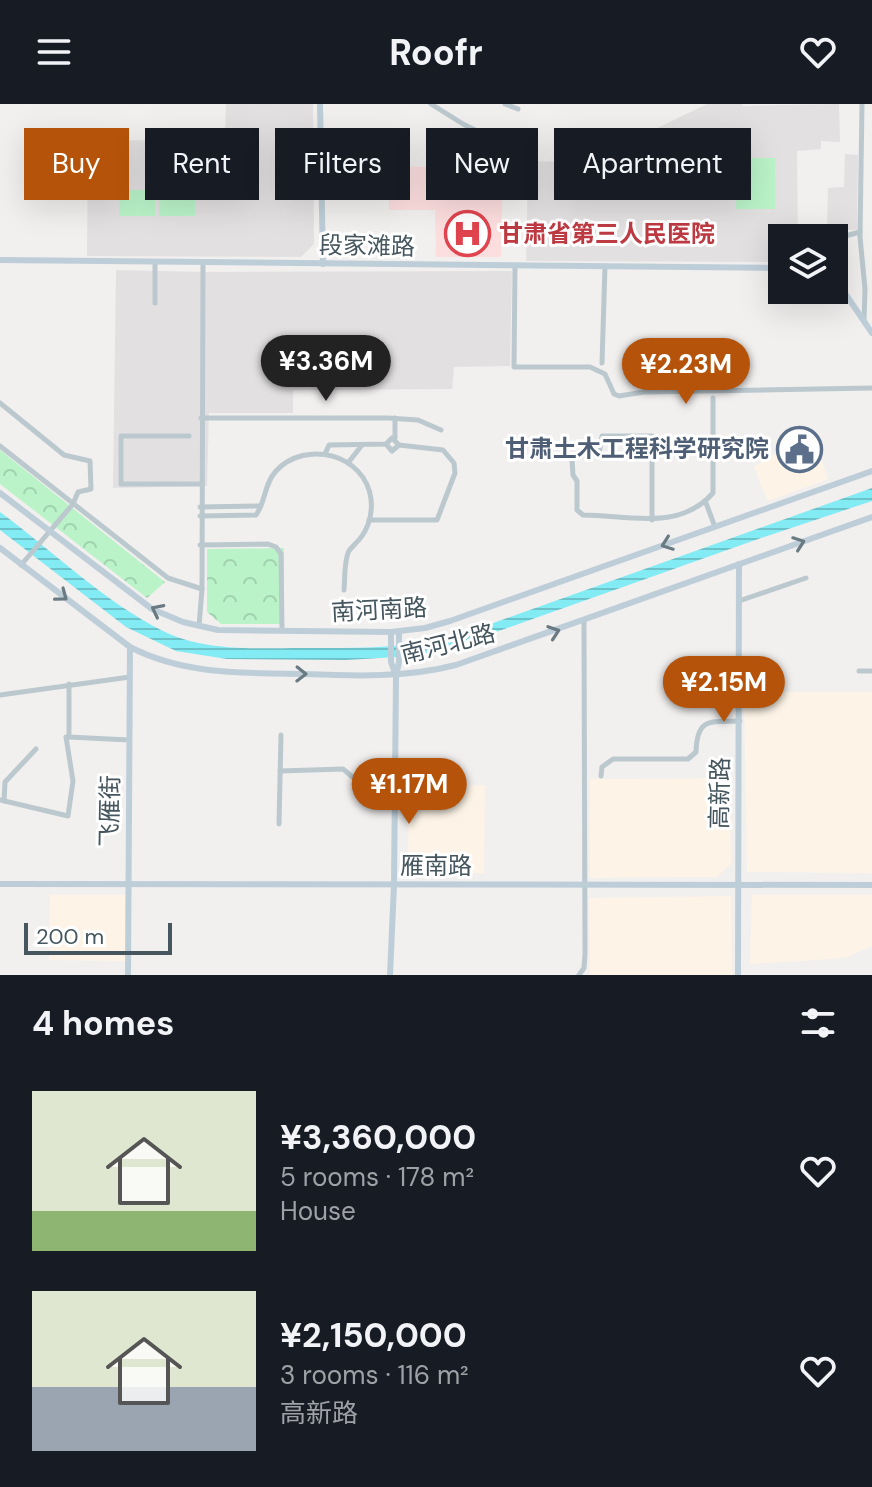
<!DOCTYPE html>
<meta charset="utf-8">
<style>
:root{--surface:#171b24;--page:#242831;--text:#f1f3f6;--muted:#9ea1a6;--accent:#b45309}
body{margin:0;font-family:"DM Sans","Noto Sans SC",sans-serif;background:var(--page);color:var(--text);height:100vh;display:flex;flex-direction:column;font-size:30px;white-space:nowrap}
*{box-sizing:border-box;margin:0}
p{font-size:26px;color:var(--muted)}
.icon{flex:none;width:44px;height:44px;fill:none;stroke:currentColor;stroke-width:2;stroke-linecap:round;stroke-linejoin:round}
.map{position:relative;height:871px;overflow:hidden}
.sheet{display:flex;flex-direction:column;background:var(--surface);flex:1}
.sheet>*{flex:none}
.top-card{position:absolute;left:24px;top:24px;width:824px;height:72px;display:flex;gap:16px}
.tools{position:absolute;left:768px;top:120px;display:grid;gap:16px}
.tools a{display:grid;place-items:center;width:80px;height:80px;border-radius:0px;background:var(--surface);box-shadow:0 8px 32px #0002;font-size:40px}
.scale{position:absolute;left:24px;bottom:20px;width:148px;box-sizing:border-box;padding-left:8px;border:4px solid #45565e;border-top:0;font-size:22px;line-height:28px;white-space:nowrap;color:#45565e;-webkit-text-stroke:6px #fff;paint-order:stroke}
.price{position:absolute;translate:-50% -68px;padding:0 18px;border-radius:28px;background:var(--accent);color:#fff;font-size:26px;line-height:52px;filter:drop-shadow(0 2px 4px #0008)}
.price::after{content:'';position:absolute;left:50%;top:48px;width:24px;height:18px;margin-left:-12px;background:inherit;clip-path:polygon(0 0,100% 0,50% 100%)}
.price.selected{background:#222;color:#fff}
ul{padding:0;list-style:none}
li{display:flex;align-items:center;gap:24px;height:200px;padding:0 32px}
li span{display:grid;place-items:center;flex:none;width:224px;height:160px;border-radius:0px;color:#555}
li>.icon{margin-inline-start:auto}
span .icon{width:96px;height:96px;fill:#fffc;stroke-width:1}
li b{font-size:34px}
h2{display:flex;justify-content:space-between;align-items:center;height:96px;padding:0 32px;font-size:34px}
.chip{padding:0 28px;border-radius:0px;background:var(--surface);box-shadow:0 8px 32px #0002;font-size:28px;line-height:72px}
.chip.selected{background:var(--accent);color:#fff}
header{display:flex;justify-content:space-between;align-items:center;height:104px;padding:0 32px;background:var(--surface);font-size:36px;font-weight:700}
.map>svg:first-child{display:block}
</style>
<header><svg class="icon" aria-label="menu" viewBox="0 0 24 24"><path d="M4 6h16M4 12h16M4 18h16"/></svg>Roofr<svg class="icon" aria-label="heart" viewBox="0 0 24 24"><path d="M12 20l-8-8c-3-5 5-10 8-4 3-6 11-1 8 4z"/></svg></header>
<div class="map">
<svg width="872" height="871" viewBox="0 0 872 871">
<defs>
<pattern id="park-crowns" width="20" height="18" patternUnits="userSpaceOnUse" patternTransform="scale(2)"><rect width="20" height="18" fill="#baf3c8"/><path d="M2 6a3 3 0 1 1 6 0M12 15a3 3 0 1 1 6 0" fill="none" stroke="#a1d2ae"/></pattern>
<pattern id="water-rules" width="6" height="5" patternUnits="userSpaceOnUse" patternTransform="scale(2)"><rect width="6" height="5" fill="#83ebf3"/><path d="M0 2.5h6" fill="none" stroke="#6dc1c8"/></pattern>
</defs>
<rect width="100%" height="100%" fill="#f2efef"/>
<g fill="#fdf4e7">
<path d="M812,327L828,375L768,397L754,363Z"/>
<path d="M744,588H872V769L747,768Z"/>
<path d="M730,674L731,760L717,773L590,774V675Z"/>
<path d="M485,681L484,769H420L408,757L409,683Z"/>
<path d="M50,791H125L126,857L49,856Z"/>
<path d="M752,791H872V842L845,854L750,860Z"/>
<path d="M731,792L732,871H590L589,794Z"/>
</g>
<g fill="#e3e0e1">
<path d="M226,0H313L314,140L301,153L87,152L88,37L225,35Z"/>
<path d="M707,0H742L743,2L839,0L840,38L821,37V45L797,47L798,134H782V158L526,157L528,57L578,58L614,45Z"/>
<path d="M845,50L858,51L857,126L827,125L828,84L844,83Z"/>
<path d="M116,166L207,168L512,167L510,262L454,263L452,285L293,286V309H209L207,382L113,384Z"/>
</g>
<path fill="#fddedf" d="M388,62L503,65L501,153H436L435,106H389Z"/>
<g fill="url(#park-crowns)">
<path d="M0,346L165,478L147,494L0,380Z"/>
<path d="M284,444V520H221L207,508V445Z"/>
</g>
<g fill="#baf3c8">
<path d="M737,54H775V105H736Z"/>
<path d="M120,86H155V112H119Z"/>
<path d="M159,86L195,87V112H159Z"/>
</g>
<path fill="url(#water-rules)" d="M872,384V397L761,434L451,544L414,552L346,556L227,555L176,547L126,523L0,426V408C54,448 103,497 163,527C205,548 257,544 302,544C354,544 404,545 454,533Z"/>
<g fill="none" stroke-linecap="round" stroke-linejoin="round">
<g stroke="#bbc9cf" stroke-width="5">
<path d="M431,0L463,20L505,41"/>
<path d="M505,0L518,5"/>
<path d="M862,0L860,133L865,185L864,217"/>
<path d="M155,158V199"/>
<path d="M515,161L514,263H590L605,270L614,290L619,292L644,288L872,284"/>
<path d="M834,162L843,161L845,132L860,128"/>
<path d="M602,259L605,162"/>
<path d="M0,299L64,351L90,357L91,385L78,388L73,400L21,461"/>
<path d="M201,314H388L418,316L441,326"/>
<path d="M189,332H121V380H201"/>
<path d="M395,334V314"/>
<path d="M0,342L168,474L202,485"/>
<path d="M325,350L329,341L386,340L392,334L399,341L392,347L386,340"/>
<path d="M348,359L362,341"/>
<path d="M706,399L715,423"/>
<path d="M200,403L261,402"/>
<path d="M200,412L256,411C266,397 264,380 276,367C306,335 365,350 371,395C373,412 367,429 355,440C352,444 349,445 348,449C344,460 345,475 344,486"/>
<path d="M369,416H437L455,369L454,359L443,346L399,341"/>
<path d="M652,416V332H602L599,350L577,352L572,355L573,371L577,377V406L583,411C627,411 679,428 713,389V294"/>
<path d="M200,441L268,440L276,443L281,450L282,527"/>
<path d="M739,497L806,474"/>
<path d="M199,522L202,485L203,158"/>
<path d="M859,567H872"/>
<path d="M0,591L130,573"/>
<path d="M69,633L129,636"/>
<path d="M280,667L343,665L355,675L395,677"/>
<path d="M601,672L602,663L613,655H688L696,648C697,613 710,618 740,617"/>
<path d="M0,696L68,712L73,677L66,633H69V580"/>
<path d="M4,697L5,678L36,645"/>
<path d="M279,720L281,631"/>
<path d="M579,871L584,864L585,850L584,518"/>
</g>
<g stroke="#beced8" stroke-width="6">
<path d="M320,0L323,160"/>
<path d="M0,156L782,164"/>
<path d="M834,173L872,229"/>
<path d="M0,389L152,505L183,518L218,526L391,528L425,524L450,517L872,367"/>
<path d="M0,444L130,543C184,571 244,569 303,570C355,572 405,574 456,561L872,413"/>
<path d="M391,528V558L396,572"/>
<path d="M0,780L872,781"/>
<path d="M128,871L130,543"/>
<path d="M390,871L394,781L396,572L399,558V527"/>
<path d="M738,871L739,460"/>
</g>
</g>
<defs><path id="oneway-chevron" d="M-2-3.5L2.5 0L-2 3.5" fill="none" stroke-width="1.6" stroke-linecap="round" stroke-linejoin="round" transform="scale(2)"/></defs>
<g stroke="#697a83">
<use href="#oneway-chevron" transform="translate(799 439) rotate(-20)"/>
<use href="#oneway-chevron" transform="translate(667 440) rotate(160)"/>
<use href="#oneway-chevron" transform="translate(62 492) rotate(37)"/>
<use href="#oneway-chevron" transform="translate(157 506) rotate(-153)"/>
<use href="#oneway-chevron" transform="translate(554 528) rotate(-19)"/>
<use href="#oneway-chevron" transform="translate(301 570) rotate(1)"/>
</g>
<defs>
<symbol id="hospital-ring" viewBox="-11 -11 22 22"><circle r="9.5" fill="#fff" stroke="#e0444e" stroke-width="1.5"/><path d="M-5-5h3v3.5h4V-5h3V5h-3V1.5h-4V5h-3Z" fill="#e0444e"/></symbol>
<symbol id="civic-ring" viewBox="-11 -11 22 22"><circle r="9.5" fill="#fff" stroke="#5c6f8a" stroke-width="1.5"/><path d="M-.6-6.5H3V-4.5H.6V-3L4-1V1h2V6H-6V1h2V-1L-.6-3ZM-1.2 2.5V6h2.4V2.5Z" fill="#5c6f8a"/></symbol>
</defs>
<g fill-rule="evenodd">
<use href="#hospital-ring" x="442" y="104" width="51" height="51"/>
<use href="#civic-ring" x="774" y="320" width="51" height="51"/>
</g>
<g text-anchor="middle" stroke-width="6" stroke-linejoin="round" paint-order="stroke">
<g font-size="24" font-weight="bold" fill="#be3a42" stroke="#fff" text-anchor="start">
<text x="499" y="138">甘肃省第三人民医院</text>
</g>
<g font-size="24" fill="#45565e" stroke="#fff">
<text transform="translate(367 142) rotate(1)" y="8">段家滩路</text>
<text transform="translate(379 506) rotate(-3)" y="8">南河南路</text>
<text transform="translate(448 540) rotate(-14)" y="8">南河北路</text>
<text transform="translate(720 689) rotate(-89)" y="8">高新路</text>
<text transform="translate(110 707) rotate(-89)" y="8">飞雁街</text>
<text x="436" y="770">雁南路</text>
</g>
<g font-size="24" font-weight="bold" fill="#4e5e75" stroke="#fff" text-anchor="end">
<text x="769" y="353">甘肃土木工程科学研究院</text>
</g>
</g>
</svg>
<div class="tools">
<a><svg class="icon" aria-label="layers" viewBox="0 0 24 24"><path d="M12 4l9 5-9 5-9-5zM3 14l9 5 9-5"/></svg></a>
</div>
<div class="scale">200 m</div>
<b class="price selected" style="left:326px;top:299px">¥3.36M</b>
<b class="price" style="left:686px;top:302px">¥2.23M</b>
<b class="price" style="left:724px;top:620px">¥2.15M</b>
<b class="price" style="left:409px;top:722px">¥1.17M</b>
<div class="top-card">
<a class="chip selected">Buy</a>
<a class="chip">Rent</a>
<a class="chip">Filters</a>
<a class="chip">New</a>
<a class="chip">Apartment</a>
</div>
</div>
<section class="sheet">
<h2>4 homes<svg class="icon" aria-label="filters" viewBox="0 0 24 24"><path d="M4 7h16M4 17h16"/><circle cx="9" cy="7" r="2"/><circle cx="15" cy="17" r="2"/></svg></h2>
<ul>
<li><span style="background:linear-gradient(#dfe7d0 75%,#8fb573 0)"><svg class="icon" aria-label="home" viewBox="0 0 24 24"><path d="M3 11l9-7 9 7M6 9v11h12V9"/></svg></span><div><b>¥3,360,000</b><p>5 rooms · 178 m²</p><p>House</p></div><svg class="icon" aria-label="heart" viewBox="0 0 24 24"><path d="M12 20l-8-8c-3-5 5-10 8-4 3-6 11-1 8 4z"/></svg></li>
<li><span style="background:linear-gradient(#dfe7d0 60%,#9aa5b1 0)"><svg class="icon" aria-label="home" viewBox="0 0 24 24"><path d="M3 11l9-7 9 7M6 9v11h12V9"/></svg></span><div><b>¥2,150,000</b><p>3 rooms · 116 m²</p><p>高新路</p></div><svg class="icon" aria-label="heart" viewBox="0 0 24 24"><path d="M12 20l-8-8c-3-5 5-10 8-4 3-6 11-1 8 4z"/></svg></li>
</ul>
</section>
